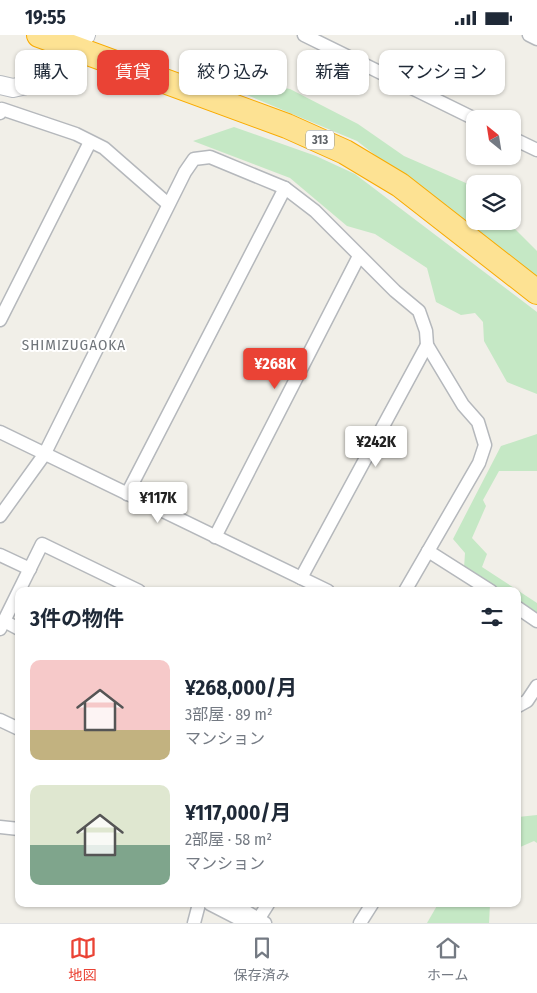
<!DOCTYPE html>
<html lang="ja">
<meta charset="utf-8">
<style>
:root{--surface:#fff;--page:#f6f6f7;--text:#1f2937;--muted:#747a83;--line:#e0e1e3;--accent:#ea4335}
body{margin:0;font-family:"Fira Sans Condensed","Noto Sans JP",sans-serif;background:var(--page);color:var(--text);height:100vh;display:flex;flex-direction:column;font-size:19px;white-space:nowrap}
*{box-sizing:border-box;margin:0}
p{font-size:16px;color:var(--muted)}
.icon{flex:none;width:28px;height:28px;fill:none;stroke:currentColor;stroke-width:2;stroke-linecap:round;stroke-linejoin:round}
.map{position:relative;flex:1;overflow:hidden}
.sheet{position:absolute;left:15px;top:552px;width:506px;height:320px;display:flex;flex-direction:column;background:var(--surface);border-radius:10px;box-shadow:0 1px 4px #0004}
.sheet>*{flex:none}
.banner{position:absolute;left:15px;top:15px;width:508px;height:45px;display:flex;gap:10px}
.needle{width:32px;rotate:330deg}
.fabs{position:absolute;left:466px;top:75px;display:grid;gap:10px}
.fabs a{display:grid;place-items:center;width:55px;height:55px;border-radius:10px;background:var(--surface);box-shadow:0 1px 4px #0004;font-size:25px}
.price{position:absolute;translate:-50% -42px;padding:0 11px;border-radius:5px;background:#fff;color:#222;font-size:16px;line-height:32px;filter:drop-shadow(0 1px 2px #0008)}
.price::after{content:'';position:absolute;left:50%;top:30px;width:15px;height:11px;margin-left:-8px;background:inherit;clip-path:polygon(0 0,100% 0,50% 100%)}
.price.active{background:var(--accent);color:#fff}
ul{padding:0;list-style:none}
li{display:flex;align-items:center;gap:15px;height:125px;padding:0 15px}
li span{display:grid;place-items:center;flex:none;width:140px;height:100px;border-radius:10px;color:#555}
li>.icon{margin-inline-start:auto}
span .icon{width:60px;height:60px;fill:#fffc;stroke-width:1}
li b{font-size:21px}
h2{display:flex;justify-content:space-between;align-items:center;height:60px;padding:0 15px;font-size:21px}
.tag{padding:0 18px;border-radius:10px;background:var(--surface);box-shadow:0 1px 4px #0004;font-size:18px;line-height:45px}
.tag.active{background:var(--accent);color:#fff}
.status{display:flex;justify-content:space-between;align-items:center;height:35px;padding:0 25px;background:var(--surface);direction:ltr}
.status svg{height:14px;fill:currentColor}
.menu{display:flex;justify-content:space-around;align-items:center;height:70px;border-top:1px solid var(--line);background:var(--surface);font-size:14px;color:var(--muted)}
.menu a{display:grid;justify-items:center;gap:2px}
.menu .active{color:var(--accent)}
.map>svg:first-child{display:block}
</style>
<div class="status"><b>19:55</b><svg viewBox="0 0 49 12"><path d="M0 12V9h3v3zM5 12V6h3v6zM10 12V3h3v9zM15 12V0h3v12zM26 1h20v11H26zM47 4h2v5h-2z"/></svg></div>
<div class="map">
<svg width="537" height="888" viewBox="0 0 537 888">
<rect width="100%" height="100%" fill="#f1efe8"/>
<g fill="#c5e8c5">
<path d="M252,47L290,54L358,89L404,121L475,152V186H510L514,193L537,216V245L357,106L247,60Z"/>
<path d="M234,92L316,121L355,139L537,277V359L507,347L484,306L483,287L475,278L461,280L436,267L427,233L375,199L347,191L290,143L193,106Z"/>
<path d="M537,399V436H499L483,465L486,471L472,503L487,519L482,532L537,568V581L518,568V556H499L464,533L465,518L453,504L501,411Z"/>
<path d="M537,780V808L534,806L518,813V782Z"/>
<path d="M438,869H490L489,888H427Z"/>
</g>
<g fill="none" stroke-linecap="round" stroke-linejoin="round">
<defs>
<g id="street">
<path d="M304,0L475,84"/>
<path d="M529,0L537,4"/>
<path d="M0,78L2,74L76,99L104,113L168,169"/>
<path d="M512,103L537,115"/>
<path d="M0,285L90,107"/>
<path d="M0,397L328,556"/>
<path d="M127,459L285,153"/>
<path d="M0,481L44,420L185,137L194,124L210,122L285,153L315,176L395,256L419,276L426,296L427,310L463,370L478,387L485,410L479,428L405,556"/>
<path d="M215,502L359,221"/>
<path d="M428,516L491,556"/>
<path d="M0,520L30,534"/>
<path d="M301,543L427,310"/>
<path d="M518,573L537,586"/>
<path d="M4,586L19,594"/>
<path d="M0,594L42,509L139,556"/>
<path d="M518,671L527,666L537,651"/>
<path d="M0,685L19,694"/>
<path d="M0,792L19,794"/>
<path d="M210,869L247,888"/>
<path d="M234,869L265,888"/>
<path d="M194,888L199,869"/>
<path d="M256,888L268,869"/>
<path d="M360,888L372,869"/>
</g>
<path id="secondary" d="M0,50L13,53L31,49L53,25L86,0"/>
<path id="highway" d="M39,0L287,91L345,117L400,150L537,257"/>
</defs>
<use href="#street" stroke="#b5b8bc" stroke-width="15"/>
<use href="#secondary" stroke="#b6babf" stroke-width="20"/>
<use href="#highway" stroke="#f9ab00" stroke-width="26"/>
<use href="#street" stroke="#fff" stroke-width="12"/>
<use href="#secondary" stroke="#fff" stroke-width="18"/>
<use href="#highway" stroke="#fde293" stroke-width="24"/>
</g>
<g text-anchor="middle" stroke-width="4" stroke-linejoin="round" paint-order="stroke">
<rect fill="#fff" stroke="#8f9295" stroke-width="1" x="306" y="95.5" width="28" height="19" rx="4"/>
<g font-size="12" font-weight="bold" fill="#5f6368">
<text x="320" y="109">313</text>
</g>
<g font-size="15" letter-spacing="1" fill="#70757a" stroke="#fff">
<text x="74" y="315">SHIMIZUGAOKA</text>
</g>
</g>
</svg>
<div class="fabs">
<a><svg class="needle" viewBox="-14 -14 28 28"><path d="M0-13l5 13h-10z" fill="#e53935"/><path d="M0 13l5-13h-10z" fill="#747a83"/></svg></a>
<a><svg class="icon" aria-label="layers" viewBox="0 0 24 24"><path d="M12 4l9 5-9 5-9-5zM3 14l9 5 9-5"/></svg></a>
</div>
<b class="price active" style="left:275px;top:355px">¥268K</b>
<b class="price" style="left:376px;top:433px">¥242K</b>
<b class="price" style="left:158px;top:489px">¥117K</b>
<div class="banner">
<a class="tag">購入</a>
<a class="tag active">賃貸</a>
<a class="tag">絞り込み</a>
<a class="tag">新着</a>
<a class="tag">マンション</a>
</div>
<section class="sheet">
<h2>3件の物件<svg class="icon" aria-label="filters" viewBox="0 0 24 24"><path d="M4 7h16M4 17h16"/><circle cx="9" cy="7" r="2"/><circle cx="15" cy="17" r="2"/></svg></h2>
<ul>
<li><span style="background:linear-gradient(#f6c9c9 70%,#c2b280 0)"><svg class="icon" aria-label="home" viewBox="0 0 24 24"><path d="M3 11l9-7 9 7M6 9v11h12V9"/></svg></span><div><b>¥268,000/月</b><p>3部屋 · 89 m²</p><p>マンション</p></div></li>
<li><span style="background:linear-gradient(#dfe7d0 60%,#7fa58c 0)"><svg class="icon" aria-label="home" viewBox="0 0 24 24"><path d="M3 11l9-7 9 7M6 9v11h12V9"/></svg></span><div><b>¥117,000/月</b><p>2部屋 · 58 m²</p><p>マンション</p></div></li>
</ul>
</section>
</div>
<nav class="menu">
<a class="active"><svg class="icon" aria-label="map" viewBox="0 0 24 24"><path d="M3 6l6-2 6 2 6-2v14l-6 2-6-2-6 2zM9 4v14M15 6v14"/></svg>地図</a>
<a><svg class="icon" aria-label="saved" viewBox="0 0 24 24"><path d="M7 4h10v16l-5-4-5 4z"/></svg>保存済み</a>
<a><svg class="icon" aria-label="home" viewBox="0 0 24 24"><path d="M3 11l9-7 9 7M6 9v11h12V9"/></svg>ホーム</a>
</nav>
